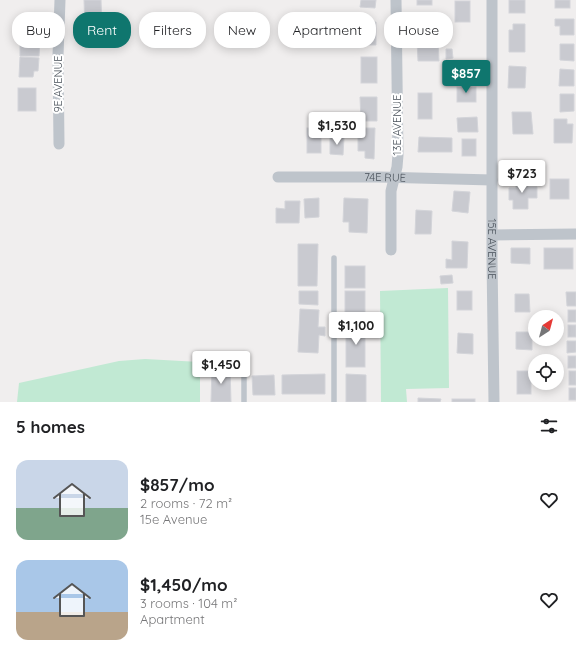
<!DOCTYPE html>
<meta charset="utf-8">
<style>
:root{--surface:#fff;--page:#f6f6f6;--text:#202124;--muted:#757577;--accent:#0f766e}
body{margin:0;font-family:Quicksand,sans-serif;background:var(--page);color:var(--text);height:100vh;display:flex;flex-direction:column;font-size:15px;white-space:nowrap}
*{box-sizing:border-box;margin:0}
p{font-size:13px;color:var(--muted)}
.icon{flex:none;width:22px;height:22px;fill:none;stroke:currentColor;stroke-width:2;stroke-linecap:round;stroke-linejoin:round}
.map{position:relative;height:402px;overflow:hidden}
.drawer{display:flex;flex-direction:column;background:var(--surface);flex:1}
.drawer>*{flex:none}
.top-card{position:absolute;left:12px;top:12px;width:552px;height:36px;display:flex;gap:8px}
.needle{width:26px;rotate:36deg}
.buttons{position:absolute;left:528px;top:310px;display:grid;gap:8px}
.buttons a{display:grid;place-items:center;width:36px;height:36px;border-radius:50%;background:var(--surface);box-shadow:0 2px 10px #0003;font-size:20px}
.price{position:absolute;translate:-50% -34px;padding:0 9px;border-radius:4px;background:#fff;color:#222;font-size:13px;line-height:26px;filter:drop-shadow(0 1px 2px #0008)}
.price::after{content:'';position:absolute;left:50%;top:24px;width:12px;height:9px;margin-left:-6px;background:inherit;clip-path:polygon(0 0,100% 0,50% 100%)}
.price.on{background:var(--accent);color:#fff}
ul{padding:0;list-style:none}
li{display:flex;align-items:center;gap:12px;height:100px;padding:0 16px}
li span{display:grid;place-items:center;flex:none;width:112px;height:80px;border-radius:12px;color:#555}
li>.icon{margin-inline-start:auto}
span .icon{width:48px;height:48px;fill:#fffc;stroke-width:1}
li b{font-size:17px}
h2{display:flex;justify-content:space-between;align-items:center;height:48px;padding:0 16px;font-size:17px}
.chip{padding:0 14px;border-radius:16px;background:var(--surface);box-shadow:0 2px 10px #0003;font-size:14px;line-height:36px}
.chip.on{background:var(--accent);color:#fff}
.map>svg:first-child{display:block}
</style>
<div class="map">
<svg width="576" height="402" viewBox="0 0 576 402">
<rect width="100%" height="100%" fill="#f0eeee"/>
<g fill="#c1e9d3">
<path d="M448,288L449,388L406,389L407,402H381L380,291Z"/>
<path d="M145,359L200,362V402H17L19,383L119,361Z"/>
</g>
<g fill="#c9cad0" stroke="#d3d4d9">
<path d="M84,0H101L102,30H85Z"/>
<path d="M361,0H376L375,8L360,7Z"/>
<rect x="417" y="0" width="15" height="5"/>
<rect x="509" y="0" width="16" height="13"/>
<rect x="555" y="0" width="15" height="8"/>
<rect x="455" y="1" width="15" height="21"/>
<path d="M18,18L39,19L38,38L17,36Z"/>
<rect x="415" y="18" width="17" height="14"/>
<path d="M555,19H574V35H560V26H555Z"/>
<path d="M365,22H376V45H361V28H365Z"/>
<path d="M513,24H525V52H509V30H513Z"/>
<path d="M20,38L40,39L39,56H20Z"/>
<path d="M438,39L439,61H418L417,40Z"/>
<path d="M560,44H574V61L560,60Z"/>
<path d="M446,49H452L453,58L446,59Z"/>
<path d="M20,57L39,58L38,71H34L33,77H19Z"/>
<rect x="361" y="57" width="16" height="26"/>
<path d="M454,61L473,62L471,83L454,82Z"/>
<path d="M509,66L526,67L525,88H508Z"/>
<path d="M560,69L574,70V86H559Z"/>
<rect x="457" y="87" width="19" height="15"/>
<rect x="18" y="88" width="18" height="23"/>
<rect x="418" y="93" width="14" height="26"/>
<path d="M560,94H574V111L560,112Z"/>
<path d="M360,97H377V121H361Z"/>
<path d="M512,112H531L533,134H513Z"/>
<path d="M477,117L478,132H458L457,118Z"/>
<path d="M554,119H567V124H573L572,143H554Z"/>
<rect x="307" y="128" width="14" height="25"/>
<path d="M358,128H375L374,159L365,158V151H358Z"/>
<path d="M330,137H344L343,155L330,154Z"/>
<path d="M419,137L452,138V152H418Z"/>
<rect x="462" y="139" width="14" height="17"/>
<path d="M516,178H528V187H537V198H528V209H513V200H509V188H516Z"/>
<rect x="550" y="179" width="19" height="20"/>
<path d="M454,191L470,192L468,213L452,211Z"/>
<path d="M319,198V217L305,218L304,199Z"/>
<path d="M344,198L368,199L367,233L349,232V222H343Z"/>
<path d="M285,201H300L299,223H276V208L285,209Z"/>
<path d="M416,210L432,211L431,234H415Z"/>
<path d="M452,241L468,242L467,268H446V259L452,260Z"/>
<path d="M298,244H318L317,286H298Z"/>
<path d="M511,248H530V264L511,263Z"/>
<rect x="544" y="248" width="29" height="21"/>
<rect x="345" y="266" width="20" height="22"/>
<path d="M452,275L453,283L441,284L440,276Z"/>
<path d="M299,291H318V305L299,304Z"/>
<rect x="345" y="291" width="20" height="23"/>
<rect x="457" y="291" width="15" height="19"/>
<path d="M566,292H576V306H567Z"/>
<path d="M515,294H529L530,312H515Z"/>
<path d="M300,309L319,310L318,327H325V336L319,335L318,353L298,352Z"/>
<rect x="568" y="310" width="8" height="12"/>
<rect x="346" y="324" width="19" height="43"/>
<rect x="568" y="325" width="8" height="12"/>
<path d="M516,332H532V350L516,349Z"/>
<path d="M458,333L473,334V354L457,353Z"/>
<path d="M567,341H576V352L567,353Z"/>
<rect x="568" y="356" width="8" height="12"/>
<path d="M212,366L230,367L231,402H211Z"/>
<rect x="517" y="371" width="14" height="23"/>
<rect x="569" y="371" width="7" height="14"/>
<path d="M325,374V394H282V375Z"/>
<path d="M346,374L366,375V402H346Z"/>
<path d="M274,375L275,395H253L252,376Z"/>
<rect x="569" y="388" width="7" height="12"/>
<path d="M418,398L441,399L440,402H418Z"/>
<rect x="452" y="399" width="23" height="3"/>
</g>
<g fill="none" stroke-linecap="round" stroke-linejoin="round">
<g stroke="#bec4cb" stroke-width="5.5">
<path d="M334,258V402"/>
<path d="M244,360V402"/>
</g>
<g stroke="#bec4cb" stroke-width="11">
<path id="s1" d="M492,0V259L494,402"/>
<path d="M59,144L58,56L60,0"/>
<path id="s2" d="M278,177H379L492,180"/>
<path d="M493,235L576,234"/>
<path d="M391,250V191L397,167L398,155L396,0"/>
</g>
</g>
<g text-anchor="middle" stroke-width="4" stroke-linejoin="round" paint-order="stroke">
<g font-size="11" fill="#485059" stroke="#fff">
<text transform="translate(58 84) rotate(-90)" y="4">9E AVENUE</text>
<text transform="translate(397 125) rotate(-90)" y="4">13E AVENUE</text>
<text dy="4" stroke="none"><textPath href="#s2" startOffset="107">74E RUE</textPath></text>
<text dy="4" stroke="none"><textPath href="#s1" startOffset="249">15E AVENUE</textPath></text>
</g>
</g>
</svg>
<div class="buttons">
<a><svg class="needle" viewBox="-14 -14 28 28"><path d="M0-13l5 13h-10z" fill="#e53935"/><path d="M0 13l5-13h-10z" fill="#757577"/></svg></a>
<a><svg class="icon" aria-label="locate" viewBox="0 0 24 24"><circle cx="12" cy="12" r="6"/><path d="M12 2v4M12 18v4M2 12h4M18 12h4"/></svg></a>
</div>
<b class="price on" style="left:466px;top:94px">$857</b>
<b class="price" style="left:337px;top:146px">$1,530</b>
<b class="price" style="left:522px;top:194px">$723</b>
<b class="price" style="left:356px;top:346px">$1,100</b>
<b class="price" style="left:221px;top:385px">$1,450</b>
<div class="top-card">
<a class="chip">Buy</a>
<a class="chip on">Rent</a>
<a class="chip">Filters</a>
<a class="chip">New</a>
<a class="chip">Apartment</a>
<a class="chip">House</a>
</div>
</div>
<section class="drawer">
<h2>5 homes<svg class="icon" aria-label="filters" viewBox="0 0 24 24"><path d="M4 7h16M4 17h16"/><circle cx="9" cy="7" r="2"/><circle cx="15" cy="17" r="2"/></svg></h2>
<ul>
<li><span style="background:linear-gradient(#c9d6e8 60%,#7fa58c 0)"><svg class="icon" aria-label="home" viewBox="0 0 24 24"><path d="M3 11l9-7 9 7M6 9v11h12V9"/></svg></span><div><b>$857/mo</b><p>2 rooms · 72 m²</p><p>15e Avenue</p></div><svg class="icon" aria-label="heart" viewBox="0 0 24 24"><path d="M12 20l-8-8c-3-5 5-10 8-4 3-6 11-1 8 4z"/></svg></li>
<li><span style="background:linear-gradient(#a9c7e8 65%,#b9a48a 0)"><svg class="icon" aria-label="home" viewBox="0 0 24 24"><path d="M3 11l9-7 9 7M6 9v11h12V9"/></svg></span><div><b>$1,450/mo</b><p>3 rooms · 104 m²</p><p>Apartment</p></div><svg class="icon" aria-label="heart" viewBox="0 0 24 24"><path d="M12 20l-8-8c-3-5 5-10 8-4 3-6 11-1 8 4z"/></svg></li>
</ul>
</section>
